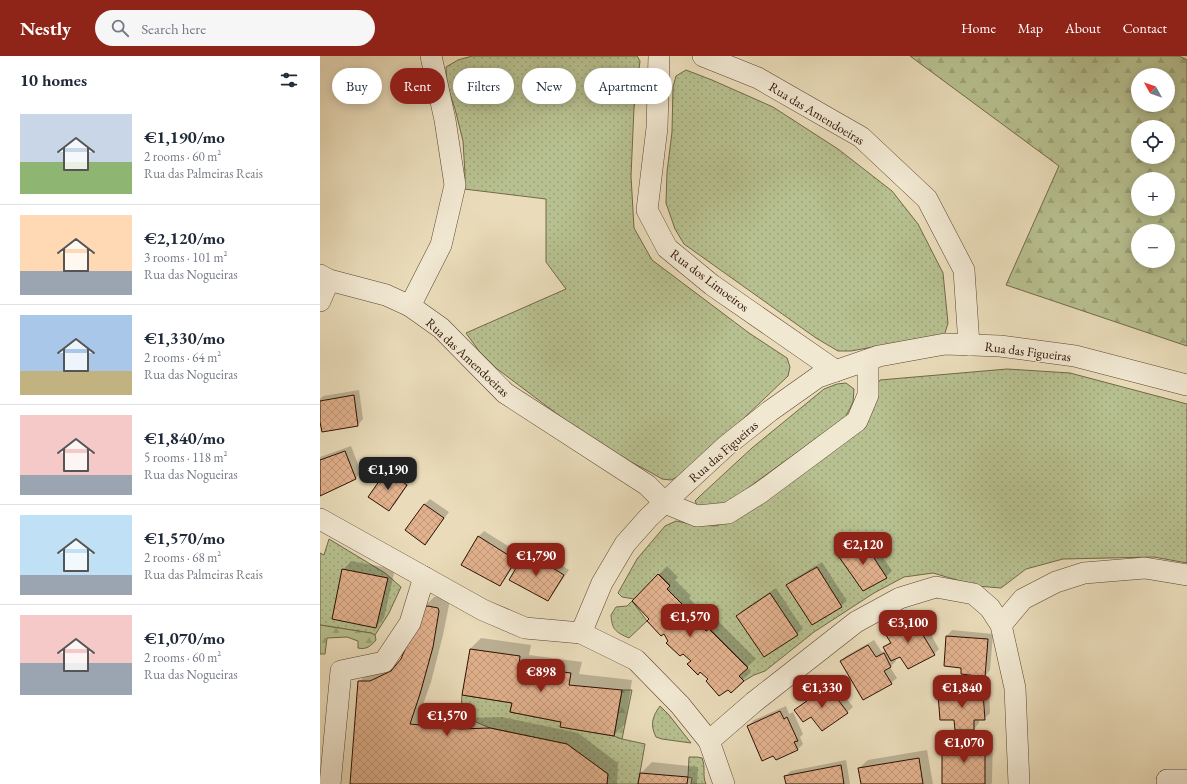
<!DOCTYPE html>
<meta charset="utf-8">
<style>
:root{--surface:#fff;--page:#f6f6f7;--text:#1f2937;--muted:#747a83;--line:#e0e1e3;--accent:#8f2418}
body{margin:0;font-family:"EB Garamond",serif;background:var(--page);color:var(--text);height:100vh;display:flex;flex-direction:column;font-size:15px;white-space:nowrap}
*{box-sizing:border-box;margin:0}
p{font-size:13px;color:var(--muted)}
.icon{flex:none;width:22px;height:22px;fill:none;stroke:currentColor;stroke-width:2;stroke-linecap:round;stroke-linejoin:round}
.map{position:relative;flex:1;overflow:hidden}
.panel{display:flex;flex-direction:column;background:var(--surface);width:320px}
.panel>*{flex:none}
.hud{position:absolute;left:12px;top:12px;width:380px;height:36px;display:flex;gap:8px}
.needle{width:26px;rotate:310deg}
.buttons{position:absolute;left:811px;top:12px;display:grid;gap:8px}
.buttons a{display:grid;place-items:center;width:44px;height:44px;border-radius:50%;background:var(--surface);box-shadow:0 2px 10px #0003;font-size:20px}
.price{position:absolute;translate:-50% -34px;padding:0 9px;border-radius:8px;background:var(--accent);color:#fff;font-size:13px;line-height:26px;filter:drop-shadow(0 1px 2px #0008)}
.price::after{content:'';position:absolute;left:50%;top:24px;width:12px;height:9px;margin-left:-6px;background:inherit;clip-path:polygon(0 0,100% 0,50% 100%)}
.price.selected{background:#222;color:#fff}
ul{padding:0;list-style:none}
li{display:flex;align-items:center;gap:12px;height:100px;padding:0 20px}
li+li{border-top:1px solid var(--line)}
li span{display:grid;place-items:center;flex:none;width:112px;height:80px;border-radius:0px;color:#555}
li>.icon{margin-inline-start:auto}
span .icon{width:48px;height:48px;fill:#fffc;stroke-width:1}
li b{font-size:17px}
h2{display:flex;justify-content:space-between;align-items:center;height:48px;padding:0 20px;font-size:17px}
.pill{padding:0 14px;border-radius:18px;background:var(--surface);box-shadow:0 2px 10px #0003;font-size:14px;line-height:36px}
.pill.selected{background:var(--accent);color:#fff}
header{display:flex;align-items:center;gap:24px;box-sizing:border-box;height:56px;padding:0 20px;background:var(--accent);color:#fff}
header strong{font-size:19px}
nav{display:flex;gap:22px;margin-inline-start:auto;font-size:14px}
.search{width:280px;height:36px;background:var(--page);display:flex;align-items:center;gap:10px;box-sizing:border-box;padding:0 14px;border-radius:22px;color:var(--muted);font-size:15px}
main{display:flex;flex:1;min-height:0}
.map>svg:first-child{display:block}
</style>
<header>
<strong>Nestly</strong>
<div class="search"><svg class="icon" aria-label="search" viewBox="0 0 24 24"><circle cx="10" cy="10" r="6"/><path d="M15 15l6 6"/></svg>Search here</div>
<nav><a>Home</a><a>Map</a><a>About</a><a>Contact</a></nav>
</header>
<main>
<section class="panel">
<h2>10 homes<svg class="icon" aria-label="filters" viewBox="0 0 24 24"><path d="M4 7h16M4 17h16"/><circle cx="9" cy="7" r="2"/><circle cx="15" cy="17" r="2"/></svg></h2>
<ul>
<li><span style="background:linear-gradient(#c9d6e8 60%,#8fb573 0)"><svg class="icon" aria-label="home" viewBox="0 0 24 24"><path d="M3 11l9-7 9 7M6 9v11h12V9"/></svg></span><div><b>€1,190/mo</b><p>2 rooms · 60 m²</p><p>Rua das Palmeiras Reais</p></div></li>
<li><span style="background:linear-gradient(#ffd9b3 70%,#9aa5b1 0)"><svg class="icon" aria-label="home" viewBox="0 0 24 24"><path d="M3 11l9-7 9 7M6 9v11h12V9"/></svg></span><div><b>€2,120/mo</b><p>3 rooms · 101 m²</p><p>Rua das Nogueiras</p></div></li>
<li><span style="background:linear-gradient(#a9c7e8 70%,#c2b280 0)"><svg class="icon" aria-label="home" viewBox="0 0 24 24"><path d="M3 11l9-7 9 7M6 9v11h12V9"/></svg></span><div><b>€1,330/mo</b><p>2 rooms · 64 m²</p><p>Rua das Nogueiras</p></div></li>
<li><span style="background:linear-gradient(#f6c9c9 75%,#9aa5b1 0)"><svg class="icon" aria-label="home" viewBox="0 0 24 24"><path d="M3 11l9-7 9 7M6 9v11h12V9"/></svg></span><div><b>€1,840/mo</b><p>5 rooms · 118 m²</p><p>Rua das Nogueiras</p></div></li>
<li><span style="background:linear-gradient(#bfe0f5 75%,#9aa5b1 0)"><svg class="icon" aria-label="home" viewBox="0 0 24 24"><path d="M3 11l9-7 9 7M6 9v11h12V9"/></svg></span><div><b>€1,570/mo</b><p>2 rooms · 68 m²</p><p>Rua das Palmeiras Reais</p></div></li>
<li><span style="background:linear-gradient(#f6c9c9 60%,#9aa5b1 0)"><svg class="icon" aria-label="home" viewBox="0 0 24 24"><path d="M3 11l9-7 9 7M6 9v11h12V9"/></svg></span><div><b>€1,070/mo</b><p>2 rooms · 60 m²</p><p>Rua das Nogueiras</p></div></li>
</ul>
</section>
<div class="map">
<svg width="867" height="728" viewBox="0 0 867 728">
<defs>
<pattern id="green-dots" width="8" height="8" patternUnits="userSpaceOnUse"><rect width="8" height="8" fill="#b7c090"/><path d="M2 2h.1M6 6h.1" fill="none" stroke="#9ea47a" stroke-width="1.8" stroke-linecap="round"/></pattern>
<pattern id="forest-firs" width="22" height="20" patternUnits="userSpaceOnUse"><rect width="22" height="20" fill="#b7c090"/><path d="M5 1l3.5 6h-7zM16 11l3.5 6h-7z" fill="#9ea47a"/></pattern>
<pattern id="building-cross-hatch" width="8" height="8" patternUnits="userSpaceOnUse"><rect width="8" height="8" fill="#e2b28e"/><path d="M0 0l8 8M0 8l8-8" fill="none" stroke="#c29879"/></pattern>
</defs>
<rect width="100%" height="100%" fill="#eadcba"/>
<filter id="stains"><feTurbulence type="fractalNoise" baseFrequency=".005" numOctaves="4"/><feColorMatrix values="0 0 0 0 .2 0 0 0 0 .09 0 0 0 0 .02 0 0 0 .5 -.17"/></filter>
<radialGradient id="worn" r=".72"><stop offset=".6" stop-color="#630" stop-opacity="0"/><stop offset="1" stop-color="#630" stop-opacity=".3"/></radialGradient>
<g fill="url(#green-dots)" stroke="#726848">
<path d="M152,0H317L320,5L314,52L311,120L314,172L332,204L429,277L467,302L470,311L468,320L423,363L357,421L351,424L342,423L330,416L296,398L257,373L176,312L159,295L146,277L246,233L226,206V143L144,133L145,118L143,85L135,53L127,29L126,11L138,4Z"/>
<path d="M366,14L392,24L453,51L518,93L572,135L598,168L623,217L628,267L625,277L619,284L580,286L531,295H518L496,282L364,188L355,173L346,147L347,116L352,76L353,31L356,20Z"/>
<path d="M687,313L750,317L867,348V507L834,501L743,503L706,513L681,532L657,530L613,517L584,521L554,537L494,576L445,615L434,619L424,625L419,620L428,611L390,573L386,575L361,551L363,549L347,533L350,529L339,518L314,543L302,541L298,537L317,503L345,470L356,465L372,468L395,470L411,465L440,449L555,332L560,324Z"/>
<path d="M526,327L534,333L533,346L525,362L407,447L382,453L377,449L375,445L380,440L432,392L504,333L517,328Z"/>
<path d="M9,483L65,517L81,531L69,557L55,579L51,577L0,569V497L4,499Z"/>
<path d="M312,545L327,565L309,582C295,576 292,573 291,559L296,551L307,550Z"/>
<path d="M142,639L192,647L190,656L241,666V671L294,680L302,683L325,688L318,728H287L288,718L247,688L170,672L156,666L143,656L141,652Z"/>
<path d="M340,650L349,659L371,687L342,683L336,681C330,669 332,661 340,650Z"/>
<path d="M369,701H377L382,702C386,711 382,720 386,728H371L372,722L368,721Z"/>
</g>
<g fill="url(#forest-firs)" stroke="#726848" fill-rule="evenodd">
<path d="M590,0H859L867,4V290L686,229L739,110ZM818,19H848V49H818ZM818,71H848V101H818ZM818,123H848V153H818ZM818,175H848V205H818Z"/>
<path d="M0,569L51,577L55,579L56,584C51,590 46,594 38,592V585L27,581L7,582L5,598H0Z"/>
<path d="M302,634H312L302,683L294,680Z"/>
</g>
<g fill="#0003">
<path d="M39,334L43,363L38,369L0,361V343L3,340Z"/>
<path d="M31,390L41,416L36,422L0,439V401Z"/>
<path d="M74,409L92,423L75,448L69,454L49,441L68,415Z"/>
<path d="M110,443L129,456L110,482L105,488L104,449Z"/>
<path d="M164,475L201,498L185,523L180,528L142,508L159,480Z"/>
<path d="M549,480L572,515L566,521L521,501L526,495Z"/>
<path d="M212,490L249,514L233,538L228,544L207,496Z"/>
<path d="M31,505L75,513L64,562L56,571L23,514Z"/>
<path d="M502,506L527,545L521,550L467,529L472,524Z"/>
<path d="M347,510L358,521L355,524L371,540L369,542L395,567L398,565L436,603L427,611L431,616L411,635L389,623L350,584L344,576L314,545Z"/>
<path d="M456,532L483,573L477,578L417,560L423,554Z"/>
<path d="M125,540L130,544L123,579L111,626L100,657L151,662L182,661L258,677L298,707L297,728H31L39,626L50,615L62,614L80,606L102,553L114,541Z"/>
<path d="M598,556L619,593L614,598L580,599L575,602L576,605L570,611L577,622L571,627L521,605L526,600L554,584L562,596L566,594L564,591L571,585L566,576L571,570Z"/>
<path d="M632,574L673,578L670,614L665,620L642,611L627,580Z"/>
<path d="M161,582L211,589L209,599L262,606L259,618L312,624L305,668L294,679L243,665L193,646L150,593Z"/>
<path d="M514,625L533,651L527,656L491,659L475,654L481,649Z"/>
<path d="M669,631L670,657L664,663H659V667L654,673L635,663L619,638L625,633Z"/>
<path d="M466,650L469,658L473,656L483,678L480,681L483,688L477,694L428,670L434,664Z"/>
<path d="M673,679L672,727L671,728H623V688L631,680Z"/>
<path d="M607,694L613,728H542L539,712L548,704Z"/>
<path d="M526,704L530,728H467L465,720L471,715Z"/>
<path d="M332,706L378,711L377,728H319L321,717Z"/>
</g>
<g fill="url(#building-cross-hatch)" stroke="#2d1001">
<path d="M34,339L38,370L2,376L0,366V345Z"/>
<path d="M25,395L36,423L0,440V404Z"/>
<path d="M67,414L87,429L69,455L48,441Z"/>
<path d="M104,448L124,462L105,489L85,474Z"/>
<path d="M158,480L196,504L180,530L141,509Z"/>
<path d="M543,485L567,522L543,535L519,501Z"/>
<path d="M206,495L244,519L228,545L189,524Z"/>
<path d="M497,511L522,551L492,569L466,529Z"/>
<path d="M22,513L68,522L56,572L12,563Z"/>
<path d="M338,518L350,530L347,533L363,549L361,551L386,575L389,573L428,612L419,620L424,625L411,637L408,634L399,640L386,625L388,623L380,616L378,619L367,608L371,605L363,598L360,600L346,587L348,585L344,578L341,580L327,565L329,563L312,545Z"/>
<path d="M450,537L478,579L444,601L416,560Z"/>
<path d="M108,550L118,552L119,555L113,591L100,638L90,668L140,673L170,672L247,688L288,718L287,728H30L38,625H50L71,615L81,603L102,552Z"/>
<path d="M592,561L615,599L588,613L580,601L571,605L563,591L571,587L564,576Z"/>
<path d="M626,580L668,583L665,621L641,618V612L624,610Z"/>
<path d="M548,589L556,601L564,597L571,611L564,615L572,628L543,644L520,605Z"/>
<path d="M150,593L200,600L199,610L251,617L249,629L302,634L294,680L240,671L241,666L190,656L192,647L142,639Z"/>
<path d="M508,630L528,657L502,675L491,661L483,666L474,654Z"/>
<path d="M663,636L665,664H654V674H635L634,664H620L618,638Z"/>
<path d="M460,655L464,663L467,661L478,685L474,686L478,694L456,704L453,700L442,705L427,670Z"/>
<path d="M665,687V728H622V688Z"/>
<path d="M599,702L603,728H541L538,712Z"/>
<path d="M521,709L524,728H466L464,720Z"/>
<path d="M320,717L368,721L367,728H318Z"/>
</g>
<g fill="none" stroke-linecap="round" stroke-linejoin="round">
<defs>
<g id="minor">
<path d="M339,0L337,72L327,154L347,192L392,229L516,315"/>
<path d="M383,0L438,22L541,81L607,143L644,214L649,289"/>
<path d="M0,219L9,224L66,239L90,250L121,272L185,337L327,429L345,447L377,460L408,457L440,437L537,365L548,339V304"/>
<path d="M0,245L9,224"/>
<path d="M90,250L121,189L135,129L125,64L111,0"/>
<path d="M0,463L163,554L205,572L261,577L316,604L360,649L389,685L404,728"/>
<path d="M681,569L703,543L736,526L764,517L825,512L867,519"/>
<path d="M261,577L282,527L305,488L329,461L406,390L450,355L498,321L559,300L625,288L680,290L755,300L867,329"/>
<path d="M389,685L434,646L536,566L580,542L616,531L654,538L670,552L681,569L695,632L699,728"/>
<path d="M847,724H867"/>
<path d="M10,728L21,615L64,606L90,567L104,521"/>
</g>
</defs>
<use href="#minor" stroke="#5c432f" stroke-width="22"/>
<use href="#minor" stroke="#f1e8d2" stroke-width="21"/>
</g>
<g text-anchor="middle" stroke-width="3" stroke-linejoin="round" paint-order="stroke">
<g font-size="13" fill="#2d1001" stroke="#f1e8d2">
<text transform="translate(497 57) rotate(31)" y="5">Rua das Amendoeiras</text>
<text transform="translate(390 224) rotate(37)" y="5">Rua dos Limoeiros</text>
<text transform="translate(708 295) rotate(7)" y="5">Rua das Figueiras</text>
<text transform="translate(148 301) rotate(43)" y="5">Rua das Amendoeiras</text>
<text transform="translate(403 395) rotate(-41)" y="5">Rua das Figueiras</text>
</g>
</g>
<rect width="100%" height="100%" filter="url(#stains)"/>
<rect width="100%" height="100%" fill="url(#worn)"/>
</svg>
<div class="buttons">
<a><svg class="needle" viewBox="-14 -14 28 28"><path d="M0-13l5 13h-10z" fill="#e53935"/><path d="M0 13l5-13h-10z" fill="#747a83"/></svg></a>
<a><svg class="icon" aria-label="locate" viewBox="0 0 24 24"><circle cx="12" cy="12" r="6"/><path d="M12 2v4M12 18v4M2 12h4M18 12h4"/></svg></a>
<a>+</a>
<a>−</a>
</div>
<b class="price selected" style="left:68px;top:435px">€1,190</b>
<b class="price" style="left:543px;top:510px">€2,120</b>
<b class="price" style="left:216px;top:521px">€1,790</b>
<b class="price" style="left:370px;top:582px">€1,570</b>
<b class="price" style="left:588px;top:588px">€3,100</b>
<b class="price" style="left:221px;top:637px">€898</b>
<b class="price" style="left:502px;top:653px">€1,330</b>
<b class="price" style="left:642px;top:653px">€1,840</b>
<b class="price" style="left:127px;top:681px">€1,570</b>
<b class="price" style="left:644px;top:708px">€1,070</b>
<div class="hud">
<a class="pill">Buy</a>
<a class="pill selected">Rent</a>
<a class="pill">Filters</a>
<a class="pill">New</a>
<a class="pill">Apartment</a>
</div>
</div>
</main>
